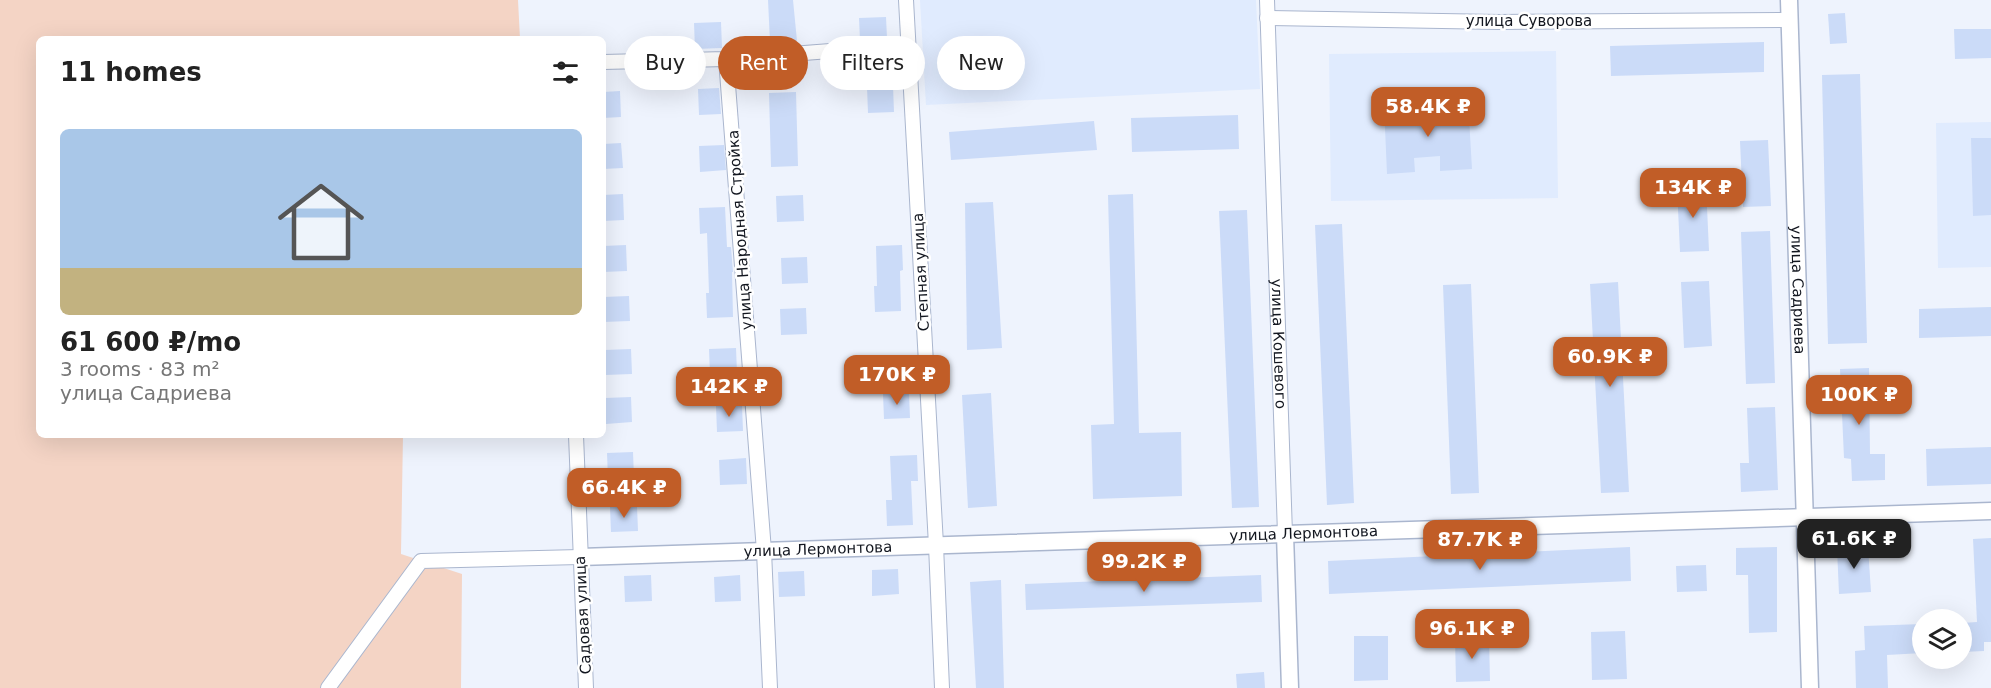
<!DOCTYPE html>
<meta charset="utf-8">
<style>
:root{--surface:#fff;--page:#f2f2f2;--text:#222;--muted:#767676;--accent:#c15d27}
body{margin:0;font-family:"DejaVu Sans",sans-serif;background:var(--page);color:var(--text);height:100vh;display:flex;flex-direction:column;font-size:22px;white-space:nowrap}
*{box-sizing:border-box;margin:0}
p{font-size:20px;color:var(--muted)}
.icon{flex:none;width:33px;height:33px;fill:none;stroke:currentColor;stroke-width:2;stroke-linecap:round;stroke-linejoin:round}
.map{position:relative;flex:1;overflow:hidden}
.details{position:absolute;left:36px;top:36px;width:570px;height:402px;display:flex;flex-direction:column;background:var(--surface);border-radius:9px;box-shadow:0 6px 24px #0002}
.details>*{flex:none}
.banner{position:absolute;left:624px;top:36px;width:570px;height:54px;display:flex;gap:12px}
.tools{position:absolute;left:1912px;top:609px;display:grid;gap:12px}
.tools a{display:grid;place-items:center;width:60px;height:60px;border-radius:50%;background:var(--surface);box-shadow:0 6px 24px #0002;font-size:30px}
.price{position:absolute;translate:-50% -51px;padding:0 14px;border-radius:12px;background:var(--accent);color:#fff;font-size:20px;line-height:39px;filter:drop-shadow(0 2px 3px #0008)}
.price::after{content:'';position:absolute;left:50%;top:36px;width:18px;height:14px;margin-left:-9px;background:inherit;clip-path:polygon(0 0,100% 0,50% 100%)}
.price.selected{background:#222;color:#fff}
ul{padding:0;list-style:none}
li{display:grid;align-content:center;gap:12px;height:318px;padding:0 24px}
li span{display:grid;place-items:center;height:186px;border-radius:9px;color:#555}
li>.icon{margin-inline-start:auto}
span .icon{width:108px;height:108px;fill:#fffc;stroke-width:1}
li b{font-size:26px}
h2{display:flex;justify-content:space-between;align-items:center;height:72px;padding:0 24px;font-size:26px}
.tag{padding:0 21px;border-radius:27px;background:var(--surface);box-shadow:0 6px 24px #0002;font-size:21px;line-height:54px}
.tag.selected{background:var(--accent);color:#fff}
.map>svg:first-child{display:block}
</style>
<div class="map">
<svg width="1991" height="688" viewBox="0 0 1991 688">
<rect width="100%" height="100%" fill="#eef3fd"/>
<g fill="#e0ebfe">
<path d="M920,0H1256L1260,89L926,105Z"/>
<path d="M1556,51L1558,198L1331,201L1329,54Z"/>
<path d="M1991,122V267L1938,268L1936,123Z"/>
</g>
<path fill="#f4d4c5" d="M0,0H518L520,39H39V435H403L401,554L462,574L461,688H0Z"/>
<g fill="#cbdbf8">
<path d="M768,0H793L797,41L770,42Z"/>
<path d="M1845,13L1847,43L1830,44L1828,14Z"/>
<path d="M886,17L887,38L860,40L859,18Z"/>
<path d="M721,22L722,48L695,49L694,23Z"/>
<path d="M1954,29H1991V58L1955,59Z"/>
<path d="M1764,42V72L1611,76L1610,46Z"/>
<path d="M1860,74L1867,343L1828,344L1822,75Z"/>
<path d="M893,86L894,112L868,113L867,87Z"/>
<path d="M719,88L721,114L699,115L698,89Z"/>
<path d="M620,91L621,117L603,118V92Z"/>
<path d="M796,92L798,166L771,167L769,93Z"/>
<path d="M1468,100L1472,169L1440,171V156L1414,158L1415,172L1387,174L1384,105L1412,103L1413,120L1443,119L1442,102Z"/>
<path d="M1238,115L1239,149L1132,152L1131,118Z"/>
<path d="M1094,121L1097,150L951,160L949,132Z"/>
<path d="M1971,138H1991V215L1973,216Z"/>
<path d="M1768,140L1771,206L1743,207L1740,141Z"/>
<path d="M621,143L623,168L603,169V144Z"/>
<path d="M724,145L726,170L700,172L699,146Z"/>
<path d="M1706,185L1709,251L1680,252L1677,187Z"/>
<path d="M623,194L624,220L603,221V195Z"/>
<path d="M1133,194L1139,433L1181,432L1182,496L1093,499L1091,425L1114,424L1108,195Z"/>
<path d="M803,195L804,221L777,222L776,196Z"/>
<path d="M993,202L1002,348L967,350L965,203Z"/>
<path d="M725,207L727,247H731L733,272H732L733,317L707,318L706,293H709L707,233L700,234L699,208Z"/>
<path d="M1247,210L1259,507L1232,508L1219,211Z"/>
<path d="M1342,224L1354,503L1327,505L1315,225Z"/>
<path d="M1770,231L1775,383L1746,384L1741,232Z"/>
<path d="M626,245L627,271L603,272V246Z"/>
<path d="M902,245L903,270L900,271L901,311L875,312L874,286H877L876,246Z"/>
<path d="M807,257L808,283L782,284L781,258Z"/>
<path d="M1709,281L1712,346L1684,348L1681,282Z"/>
<path d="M1618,282L1629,492L1601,493L1590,284Z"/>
<path d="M1471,284L1479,493L1451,494L1443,285Z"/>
<path d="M629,296L630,321L603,322V297Z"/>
<path d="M1991,307V336L1919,338V309Z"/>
<path d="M806,308L807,334L781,335L780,309Z"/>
<path d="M736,348L737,373L710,374L709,349Z"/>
<path d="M631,349L632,374L605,375L604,350Z"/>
<path d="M1869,368L1870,454H1885V480L1852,481L1851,459L1844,458L1840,369Z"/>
<path d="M909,393L910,418L884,419L883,394Z"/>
<path d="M991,393L997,506L968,508L962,395Z"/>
<path d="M631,397L632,422L606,424L605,398Z"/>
<path d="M742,405L743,431L717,432L716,406Z"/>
<path d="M1775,407L1778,490L1741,492L1740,463H1749L1747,408Z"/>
<path d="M1991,447V484L1927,486L1926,449Z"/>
<path d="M633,452L634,478L608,479L607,453Z"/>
<path d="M917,455L918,481H911L913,525L887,526L886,500H892L890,456Z"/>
<path d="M746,458L747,484L720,485L719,460Z"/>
<path d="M637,506L638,531L611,532L610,507Z"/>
<path d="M1991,538V642H1984V651L1962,652V623L1977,622L1973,539Z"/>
<path d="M1630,547L1631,581L1329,594L1328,561Z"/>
<path d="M1777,547V632L1749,633L1748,575H1736V548Z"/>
<path d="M1868,547L1871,592L1839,594L1837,548Z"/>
<path d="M1706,565L1707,591L1677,592L1676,566Z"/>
<path d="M898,569L899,594L872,596V570Z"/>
<path d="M804,571L805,596L779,597L778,572Z"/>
<path d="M651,575L652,601L625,602L624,576Z"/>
<path d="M740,575L741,601L715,602L714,577Z"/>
<path d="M1261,575L1262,602L1026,610L1025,584Z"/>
<path d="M1001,580L1004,688H976L970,582Z"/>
<path d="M1923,624V653L1887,655L1888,688H1856L1855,651L1865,650L1864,626Z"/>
<path d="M1625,631L1627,679L1592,680L1591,632Z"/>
<path d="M1354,636H1388V680L1354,681Z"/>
<path d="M1489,637L1490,681L1456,682L1455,638Z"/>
<path d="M1264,672L1265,688H1237L1236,674Z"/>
</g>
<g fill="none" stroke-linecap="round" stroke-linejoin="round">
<defs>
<g id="minor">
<path d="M906,0L936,545L942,688"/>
<path id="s1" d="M1267,0L1285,534"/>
<path d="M1267,18L1499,22L1790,20"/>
<path d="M726,59L764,551L770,688"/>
<path d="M603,62L726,59L908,45"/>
<path d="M576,435L586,688"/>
<path d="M328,688L421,561L580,557"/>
</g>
<g id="tertiary">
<path id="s2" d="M1789,0L1810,688"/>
<path d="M1285,534L1290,688"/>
<path id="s3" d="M580,557L1991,511"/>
</g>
</defs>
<use href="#minor" stroke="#aab6ce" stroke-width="16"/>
<use href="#tertiary" stroke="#aab6ce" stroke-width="19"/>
<use href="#minor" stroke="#fff" stroke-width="14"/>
<use href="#tertiary" stroke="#fff" stroke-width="16"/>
</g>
<g text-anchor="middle" stroke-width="5" stroke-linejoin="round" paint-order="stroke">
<g font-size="15" fill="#12161f" stroke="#fff">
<text x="1529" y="26">улица Суворова</text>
<text transform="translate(740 230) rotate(-94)" y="5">улица Народная Стройка</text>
<text transform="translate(921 272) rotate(-93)" y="5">Степная улица</text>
<text dy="5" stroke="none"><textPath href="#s2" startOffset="290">улица Садриева</textPath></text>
<text dy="5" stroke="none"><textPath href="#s1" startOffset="344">улица Кошевого</textPath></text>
<text dy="5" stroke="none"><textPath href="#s3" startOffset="724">улица Лермонтова</textPath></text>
<text dy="5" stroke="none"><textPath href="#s3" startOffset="238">улица Лермонтова</textPath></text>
<text transform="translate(583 615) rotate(-93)" y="5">Садовая улица</text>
</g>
</g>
</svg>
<div class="tools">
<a><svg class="icon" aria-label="layers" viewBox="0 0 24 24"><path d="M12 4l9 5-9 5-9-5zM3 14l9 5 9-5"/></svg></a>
</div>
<b class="price" style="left:1428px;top:138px">58.4K ₽</b>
<b class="price" style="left:1693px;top:219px">134K ₽</b>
<b class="price" style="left:1610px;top:388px">60.9K ₽</b>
<b class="price" style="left:897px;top:406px">170K ₽</b>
<b class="price" style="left:729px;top:418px">142K ₽</b>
<b class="price" style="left:1859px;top:426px">100K ₽</b>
<b class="price" style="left:624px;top:519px">66.4K ₽</b>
<b class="price selected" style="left:1854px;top:570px">61.6K ₽</b>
<b class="price" style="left:1480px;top:571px">87.7K ₽</b>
<b class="price" style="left:1144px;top:593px">99.2K ₽</b>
<b class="price" style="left:1472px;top:660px">96.1K ₽</b>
<div class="banner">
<a class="tag">Buy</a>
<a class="tag selected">Rent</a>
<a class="tag">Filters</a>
<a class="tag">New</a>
</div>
<section class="details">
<h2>11 homes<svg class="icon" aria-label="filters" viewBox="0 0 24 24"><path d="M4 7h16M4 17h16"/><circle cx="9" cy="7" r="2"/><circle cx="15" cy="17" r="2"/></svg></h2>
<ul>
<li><span style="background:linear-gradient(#a9c7e8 75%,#c2b280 0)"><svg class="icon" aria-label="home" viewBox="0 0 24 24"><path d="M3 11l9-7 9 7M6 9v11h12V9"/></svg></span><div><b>61 600 ₽/mo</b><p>3 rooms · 83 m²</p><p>улица Садриева</p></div></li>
</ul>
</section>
</div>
